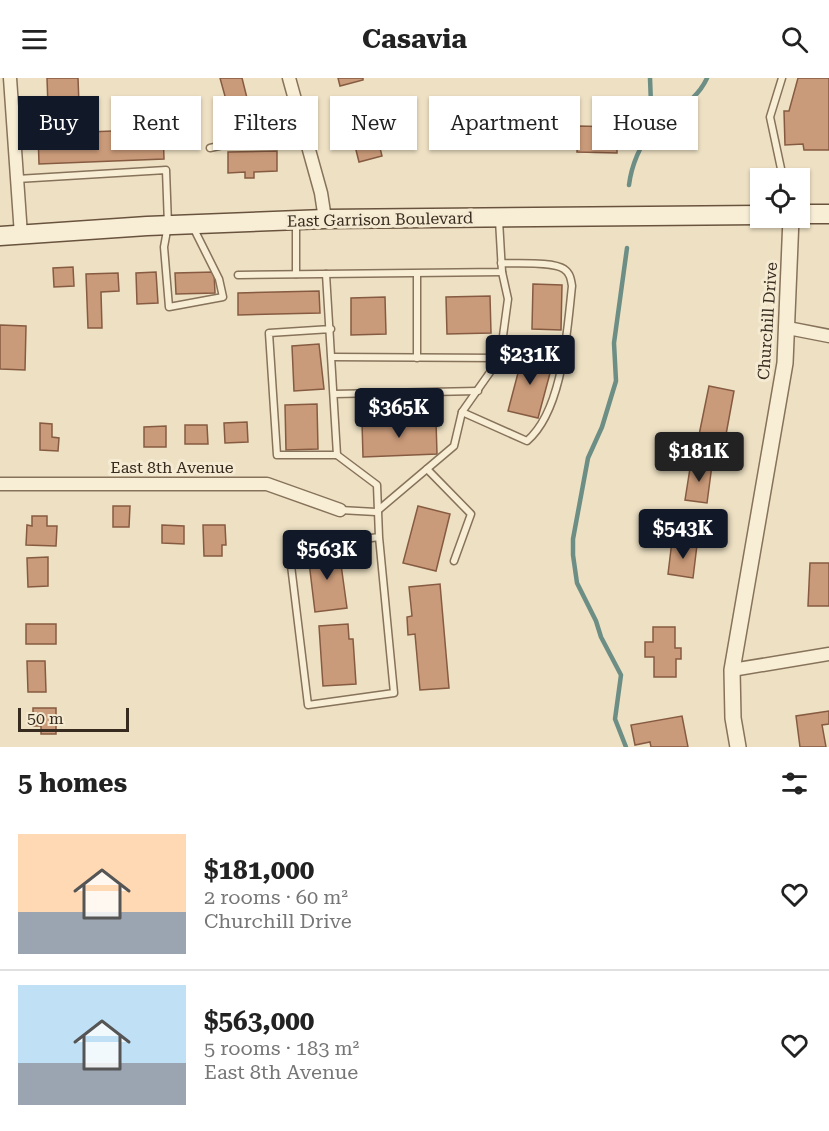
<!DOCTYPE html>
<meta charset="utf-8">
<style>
:root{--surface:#fff;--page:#f2f2f2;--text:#222;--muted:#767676;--line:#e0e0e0;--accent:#111827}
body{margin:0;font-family:"Roboto Serif",serif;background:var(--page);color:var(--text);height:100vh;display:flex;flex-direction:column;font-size:22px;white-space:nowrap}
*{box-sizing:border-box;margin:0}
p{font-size:20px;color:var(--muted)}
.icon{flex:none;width:33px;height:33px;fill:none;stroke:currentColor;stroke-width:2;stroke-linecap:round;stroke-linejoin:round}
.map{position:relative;height:669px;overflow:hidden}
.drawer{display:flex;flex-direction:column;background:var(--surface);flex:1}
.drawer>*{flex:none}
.guide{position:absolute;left:18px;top:18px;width:794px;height:54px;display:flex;gap:12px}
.buttons{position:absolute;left:750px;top:90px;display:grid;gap:12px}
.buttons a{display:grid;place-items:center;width:60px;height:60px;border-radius:0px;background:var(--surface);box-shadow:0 2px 4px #0004;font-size:30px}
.scale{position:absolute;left:18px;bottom:15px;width:111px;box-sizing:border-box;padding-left:6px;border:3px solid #372a1e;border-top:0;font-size:16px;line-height:21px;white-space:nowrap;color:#372a1e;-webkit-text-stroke:4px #f5ebd3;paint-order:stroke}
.price{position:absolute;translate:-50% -51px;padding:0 14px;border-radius:6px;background:var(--accent);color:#fff;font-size:20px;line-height:39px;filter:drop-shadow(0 2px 3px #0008)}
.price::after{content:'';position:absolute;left:50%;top:36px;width:18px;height:14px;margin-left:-9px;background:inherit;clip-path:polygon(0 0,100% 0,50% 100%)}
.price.current{background:#222;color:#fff}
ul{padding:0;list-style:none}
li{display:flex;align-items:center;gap:18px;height:150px;padding:0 18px}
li+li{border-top:2px solid var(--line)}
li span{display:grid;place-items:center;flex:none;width:168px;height:120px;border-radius:0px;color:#555}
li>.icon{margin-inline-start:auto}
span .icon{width:72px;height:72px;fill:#fffc;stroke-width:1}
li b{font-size:26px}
h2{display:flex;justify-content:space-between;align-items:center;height:72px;padding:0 18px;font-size:26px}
.chip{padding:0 21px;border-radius:0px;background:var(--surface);box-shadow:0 2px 4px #0004;font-size:21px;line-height:54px}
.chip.current{background:var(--accent);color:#fff}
header{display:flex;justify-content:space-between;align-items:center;height:78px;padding:0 18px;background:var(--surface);font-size:27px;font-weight:700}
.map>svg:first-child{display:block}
</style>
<header><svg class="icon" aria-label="menu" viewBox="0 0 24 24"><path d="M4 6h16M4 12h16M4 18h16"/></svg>Casavia<svg class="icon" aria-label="search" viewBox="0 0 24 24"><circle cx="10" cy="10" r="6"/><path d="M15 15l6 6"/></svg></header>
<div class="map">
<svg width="829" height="669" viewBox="0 0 829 669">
<rect width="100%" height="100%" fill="#ede0c3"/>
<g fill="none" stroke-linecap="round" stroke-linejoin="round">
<g stroke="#6c8e85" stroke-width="4.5">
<path d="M650,0L652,53"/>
<path d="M629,107C631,90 640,64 654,52C671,36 697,23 707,0"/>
<path d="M626,669L615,641L621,597L601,559L596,543L577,505L573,477V461L588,380L602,349L616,303L614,265L627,170"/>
</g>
</g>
<g fill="#ca9b7a" stroke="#865b41" stroke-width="1.5">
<path d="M47,0H78L79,27L48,28Z"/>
<path d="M220,0H242L248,24L228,29Z"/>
<path d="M338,0H363V2L340,8Z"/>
<path d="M829,0V72H804L803,66L785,67L784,33H789L798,0Z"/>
<path d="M370,30L382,78L359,84L347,36Z"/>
<path d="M578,48L617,49V75L577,74Z"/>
<path d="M163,51L164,81L39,86L38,56Z"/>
<path d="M277,73V93L254,94V100H245V94L228,95V74Z"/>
<path d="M73,189L74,208L54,209L53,190Z"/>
<path d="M156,194L158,225L137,226L136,195Z"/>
<path d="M214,194L215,215L176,216L175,195Z"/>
<path d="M118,195L119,213L101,214L102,250H88L86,196Z"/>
<path d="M533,206L562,207L561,252L532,251Z"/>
<path d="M319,213L320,235L238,237V215Z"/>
<path d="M490,218L491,255L447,256L446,219Z"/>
<path d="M385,219L386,256L351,257V220Z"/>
<path d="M0,247L26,248L25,292L0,291Z"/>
<path d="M319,266L324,311L294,313L292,268Z"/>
<path d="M523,276L553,284L538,340L508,333Z"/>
<path d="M709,308L734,313L725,362L699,357Z"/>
<path d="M317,326L318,371L286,372L285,327Z"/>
<path d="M436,343L437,376L363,379L362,344Z"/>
<path d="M247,344L248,364L225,365L224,345Z"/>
<path d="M40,345L52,346V359L59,360L58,373L40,372Z"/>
<path d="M185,347H207L208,366H185Z"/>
<path d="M166,348V369H144V349Z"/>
<path d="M691,384L712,387L707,425L685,422Z"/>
<path d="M113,428H130L129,449H113Z"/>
<path d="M418,428L450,436L436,493L403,485Z"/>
<path d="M32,438H47V448H57L56,468L26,467L27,447L32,448Z"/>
<path d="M162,447L184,448V466L162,465Z"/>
<path d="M203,447H225L226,467H222V478H204Z"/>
<path d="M672,463L697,467L693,500L668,496Z"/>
<path d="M339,472L347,530L315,534L308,476Z"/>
<path d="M48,479V508L28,509L27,480Z"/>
<path d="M810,485H829V528H808Z"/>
<path d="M440,506L449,610L420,612L415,556L408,557L407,539L412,538L409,509Z"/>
<rect x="26" y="546" width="30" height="20"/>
<path d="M348,546L349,561H353L356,606L323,608L319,548Z"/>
<path d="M653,549H675V570H681V581H676V599H654V579H645V564H653Z"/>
<path d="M27,583H45L46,614H28Z"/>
<path d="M33,630H56V656H41V648H33Z"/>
<path d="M829,633V646L822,647L826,669H800L796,638Z"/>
<path d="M682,638L688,669H651L650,664L635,667L631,647Z"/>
</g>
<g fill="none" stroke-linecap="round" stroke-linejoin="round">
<defs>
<g id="service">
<path d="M782,0L770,39L783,100"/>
<path d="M210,70L303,49"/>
<path d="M17,101L166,92L168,147L164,169L169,229L223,219L219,201L193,149"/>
<path d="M296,143V196"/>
<path d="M326,196L337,377H277L269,255L331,251"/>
<path d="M417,196V280"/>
<path d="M238,197L502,194L499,142"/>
<path d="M332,279L500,280L462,334L454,368L376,434L340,432"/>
<path d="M500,280L508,221L502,194"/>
<path d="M334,316L478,313"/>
<path d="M462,334L527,363C563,332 567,253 572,208C571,201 570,195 564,191C553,183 516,186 501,185"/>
<path d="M337,377L377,407L379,459L394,615L308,627L289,471L379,459"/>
<path d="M427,391L471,436L454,483"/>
</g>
<g id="minor">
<path d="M10,0L21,157"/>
<path d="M289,0L321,115L325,141"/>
<path d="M788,250L829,258"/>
<path d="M0,406H267L340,432"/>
<path d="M732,592L829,576"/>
</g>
<path id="tertiary" d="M738,669L733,640L732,592L785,285L791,140"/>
<g id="secondary">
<path d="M800,136H829"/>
<path d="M0,158L147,148L325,141L760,137"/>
</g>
</defs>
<use href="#service" stroke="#87725a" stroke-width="9"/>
<use href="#minor" stroke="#87725a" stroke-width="15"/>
<use href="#tertiary" stroke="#87725a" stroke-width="18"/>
<use href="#secondary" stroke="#69533e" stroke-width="21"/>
<use href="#service" stroke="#f8eed6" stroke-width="6"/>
<use href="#minor" stroke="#f8eed6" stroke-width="12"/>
<use href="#tertiary" stroke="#f8eed6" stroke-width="15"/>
<use href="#secondary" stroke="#f8eed6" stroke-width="18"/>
</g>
<g text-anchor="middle" stroke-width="6" stroke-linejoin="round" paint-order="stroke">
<g font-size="16" fill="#372a1e" stroke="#f5ebd3">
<text transform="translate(380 141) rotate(-1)" y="6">East Garrison Boulevard</text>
<text transform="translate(767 243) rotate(-86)" y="6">Churchill Drive</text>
<text x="172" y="395">East 8th Avenue</text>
</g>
</g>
</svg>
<div class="buttons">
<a><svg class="icon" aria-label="locate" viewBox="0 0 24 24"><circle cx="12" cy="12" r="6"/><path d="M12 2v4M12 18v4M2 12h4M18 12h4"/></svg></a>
</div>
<div class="scale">50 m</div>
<b class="price" style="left:530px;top:308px">$231K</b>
<b class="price" style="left:399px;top:361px">$365K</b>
<b class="price current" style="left:699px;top:405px">$181K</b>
<b class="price" style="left:683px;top:482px">$543K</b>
<b class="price" style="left:327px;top:503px">$563K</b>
<div class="guide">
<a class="chip current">Buy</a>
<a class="chip">Rent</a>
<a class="chip">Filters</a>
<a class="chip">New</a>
<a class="chip">Apartment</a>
<a class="chip">House</a>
</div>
</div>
<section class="drawer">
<h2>5 homes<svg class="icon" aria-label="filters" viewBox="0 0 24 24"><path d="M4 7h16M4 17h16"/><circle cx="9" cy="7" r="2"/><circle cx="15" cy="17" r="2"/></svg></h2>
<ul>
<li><span style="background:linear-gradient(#ffd9b3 65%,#9aa5b1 0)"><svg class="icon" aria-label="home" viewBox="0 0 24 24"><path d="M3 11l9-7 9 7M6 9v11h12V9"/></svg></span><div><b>$181,000</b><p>2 rooms · 60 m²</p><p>Churchill Drive</p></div><svg class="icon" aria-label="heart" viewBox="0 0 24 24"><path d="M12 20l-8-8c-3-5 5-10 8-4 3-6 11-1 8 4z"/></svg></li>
<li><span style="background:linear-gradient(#bfe0f5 65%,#9aa5b1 0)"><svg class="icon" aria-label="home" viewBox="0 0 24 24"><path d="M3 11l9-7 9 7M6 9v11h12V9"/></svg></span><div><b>$563,000</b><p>5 rooms · 183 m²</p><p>East 8th Avenue</p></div><svg class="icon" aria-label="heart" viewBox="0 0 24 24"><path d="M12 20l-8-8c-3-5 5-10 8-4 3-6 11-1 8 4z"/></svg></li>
</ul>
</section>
